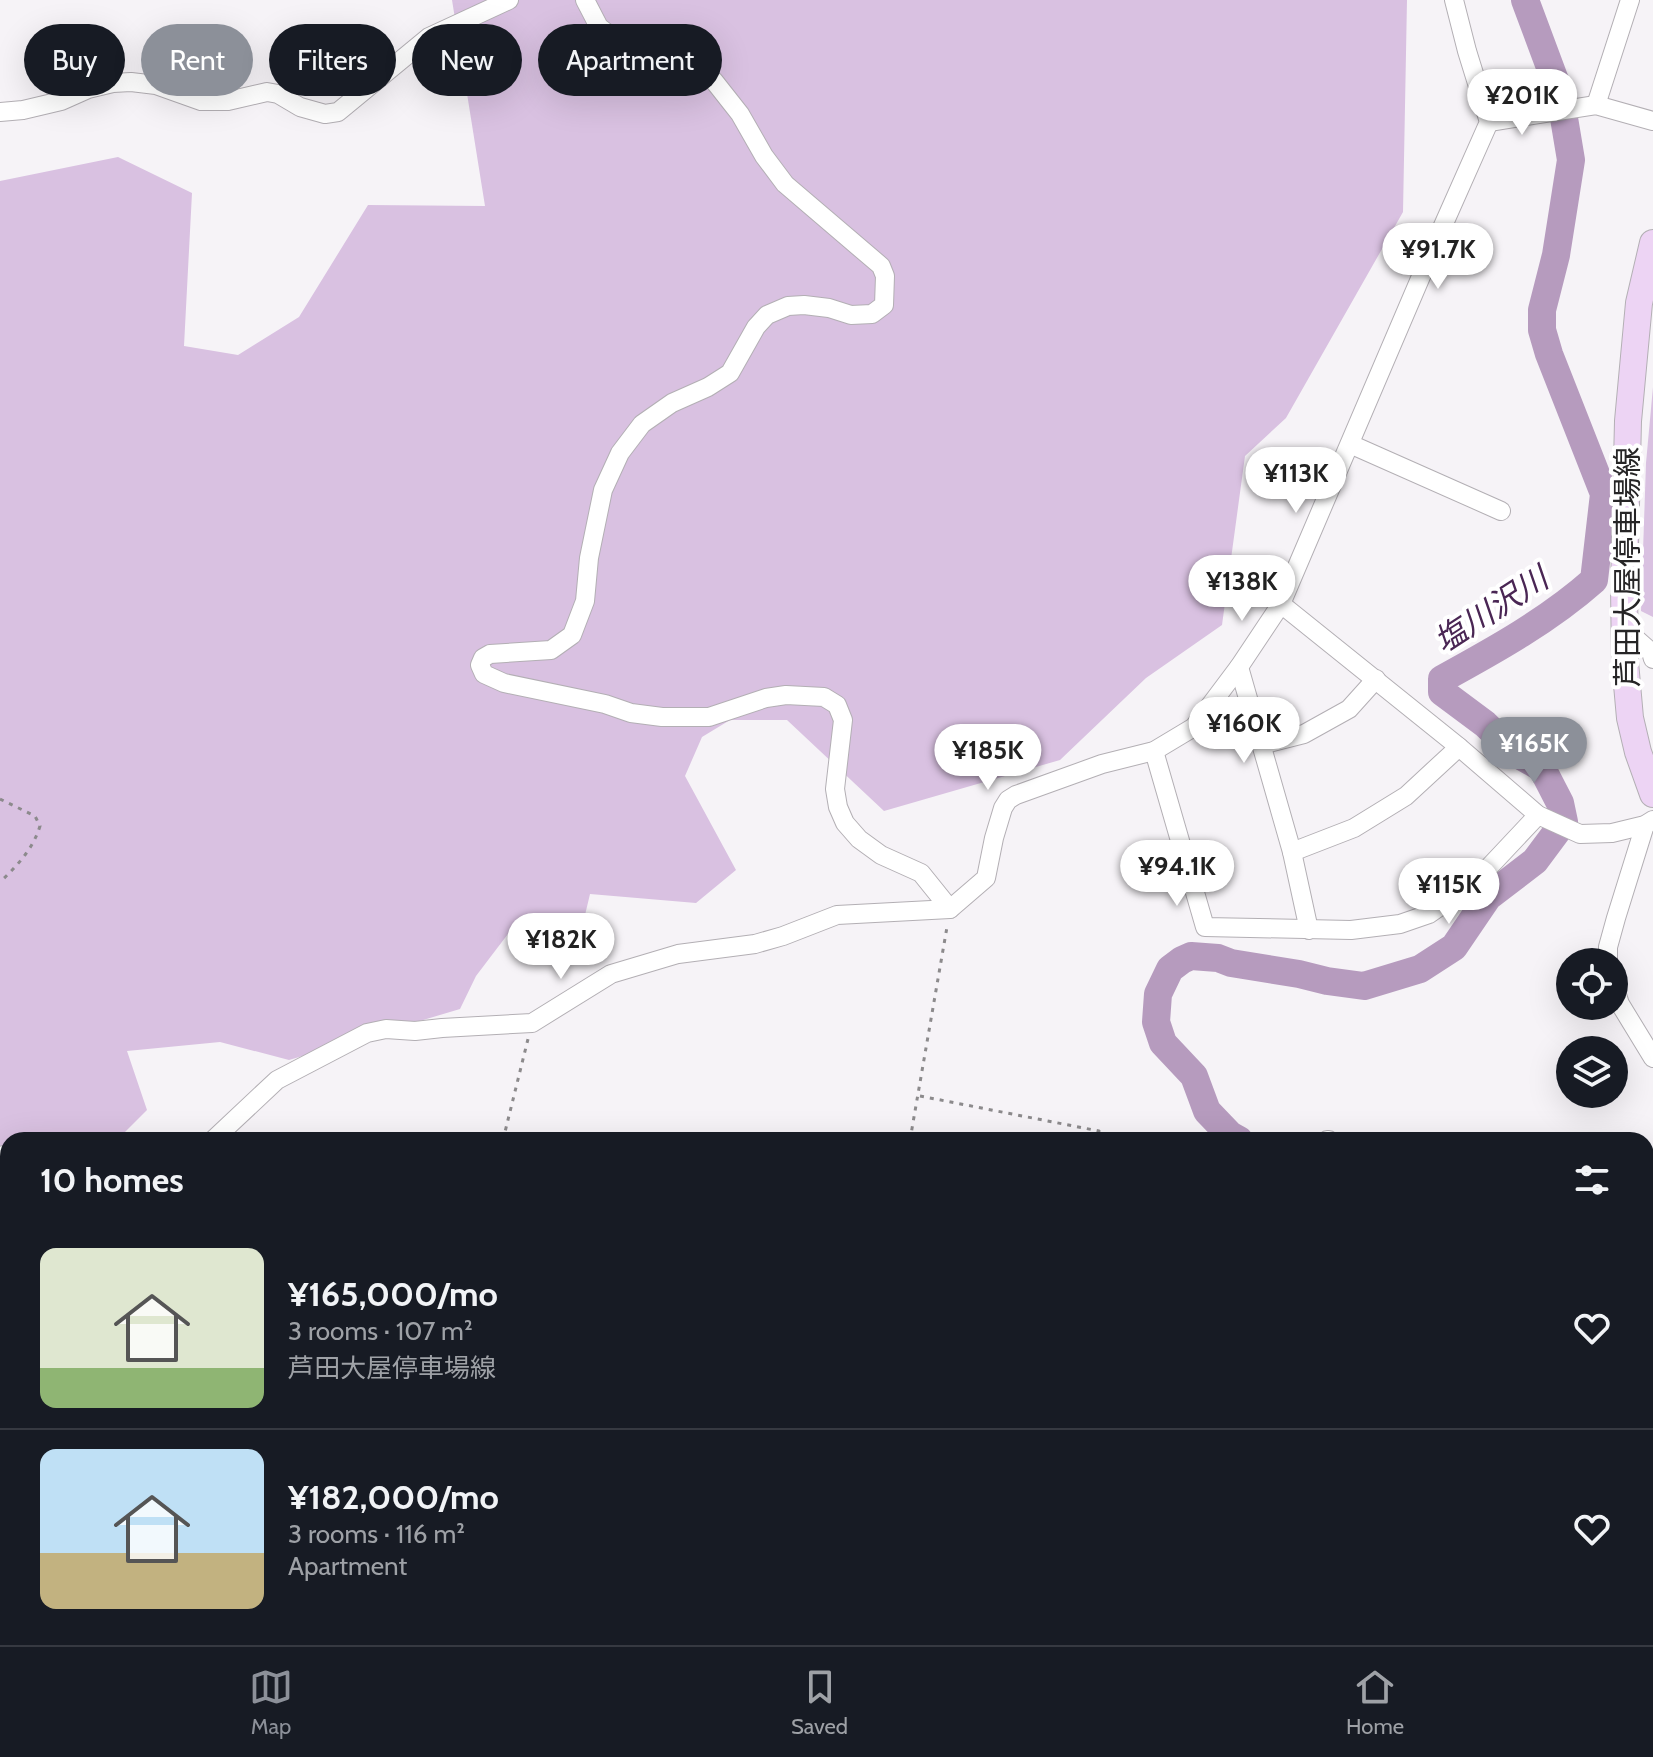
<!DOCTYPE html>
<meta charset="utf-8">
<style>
:root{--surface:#171b24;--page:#242831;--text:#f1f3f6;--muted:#9ea1a6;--line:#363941;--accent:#8c9099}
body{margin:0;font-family:Cabin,"Noto Sans JP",sans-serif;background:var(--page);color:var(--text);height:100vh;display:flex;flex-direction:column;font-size:30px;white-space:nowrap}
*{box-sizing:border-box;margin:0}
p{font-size:26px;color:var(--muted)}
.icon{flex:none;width:44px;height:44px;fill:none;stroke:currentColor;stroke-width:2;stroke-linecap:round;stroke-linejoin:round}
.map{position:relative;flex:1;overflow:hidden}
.sheet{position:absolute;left:0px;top:1132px;width:1654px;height:514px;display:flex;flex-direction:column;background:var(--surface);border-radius:24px 24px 0 0;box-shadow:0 8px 32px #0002}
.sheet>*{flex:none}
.hud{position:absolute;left:24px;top:24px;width:800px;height:72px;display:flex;gap:16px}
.buttons{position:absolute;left:1556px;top:948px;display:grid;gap:16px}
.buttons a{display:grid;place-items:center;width:72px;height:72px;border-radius:50%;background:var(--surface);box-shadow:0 8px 32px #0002;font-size:40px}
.price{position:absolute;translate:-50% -68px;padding:0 18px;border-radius:28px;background:#fff;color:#222;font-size:26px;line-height:52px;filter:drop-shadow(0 2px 4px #0008)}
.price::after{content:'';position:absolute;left:50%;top:48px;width:24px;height:18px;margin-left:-12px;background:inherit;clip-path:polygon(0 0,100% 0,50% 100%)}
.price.selected{background:var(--accent);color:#fff}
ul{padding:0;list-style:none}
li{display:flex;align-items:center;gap:24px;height:200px;padding:0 40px}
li+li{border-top:2px solid var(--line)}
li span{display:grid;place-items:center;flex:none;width:224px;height:160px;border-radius:16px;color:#555}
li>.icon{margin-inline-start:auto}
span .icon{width:96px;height:96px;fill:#fffc;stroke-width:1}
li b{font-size:34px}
h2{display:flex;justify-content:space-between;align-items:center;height:96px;padding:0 40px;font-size:34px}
.tag{padding:0 28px;border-radius:36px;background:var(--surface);box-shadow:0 8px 32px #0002;font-size:28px;line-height:72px}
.tag.selected{background:var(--accent);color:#fff}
.menu{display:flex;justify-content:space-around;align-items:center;height:112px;border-top:2px solid var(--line);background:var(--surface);font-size:22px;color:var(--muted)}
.menu a{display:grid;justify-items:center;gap:4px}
.menu .selected{color:var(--accent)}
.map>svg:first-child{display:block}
</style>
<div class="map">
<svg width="1653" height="1645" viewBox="0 0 1653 1645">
<rect width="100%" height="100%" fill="#f6f3f7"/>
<g fill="#d9c1e1">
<path d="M452,0H1407L1403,212L1286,418L1245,456L1222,625L1146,678L1060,760L884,811L787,720H730L702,737L685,776L736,870L696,903L590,894L581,932L514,926L476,976L460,1009L289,1060L220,1042L127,1051L147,1110L117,1140H8V1174L0,1176V181L118,157L192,193L184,346L238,355L299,317L368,205L485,206Z"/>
<path d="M1653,387V617L1641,611L1646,463Z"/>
</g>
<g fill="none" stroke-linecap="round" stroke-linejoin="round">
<g stroke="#b69bbe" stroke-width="28">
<path d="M1239,1140L1230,1135L1207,1111L1194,1076L1163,1043L1156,1022L1158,994L1170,969L1182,960L1191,956L1218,958L1231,963L1299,974L1327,981L1364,986L1420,969L1454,947L1488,897L1535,861L1564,822L1560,803L1542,768L1514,752L1485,724L1442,692V679C1495,650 1549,620 1594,580L1604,494L1549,354L1542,330V310L1556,255L1571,160L1560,94L1525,0"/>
<path d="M981,1645L982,1638"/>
</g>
<defs>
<g id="street">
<path d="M585,0L599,27L620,43L694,67L714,81L740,114L764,156L785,184L881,266L885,276L884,305L872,314L851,315L829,308L804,305L788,306L767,315L756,327L730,373L708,387L672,403L642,424L620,453L603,490L589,558L585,601L572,635L551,650L490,654L483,658L480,665L484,674L504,683L605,704L631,713L662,717H709L766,698L786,695L824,697L837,705L843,720L835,789L838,807L845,823L859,839L881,855L921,873L950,909"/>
<path d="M1596,105L1630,0"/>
<path d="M0,112L23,110L61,101L88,89L113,83L131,82L156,85L201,101H228L267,92L278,94L300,107L325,114L338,112L429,37L509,0"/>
<path d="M1489,122L1596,105L1653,121"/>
<path d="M1350,444L1501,511"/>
<path d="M1281,604L1459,747L1538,815L1580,834L1612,833L1645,825L1653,820"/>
<path d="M1625,629L1651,652L1653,659"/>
<path d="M1239,667L1292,852L1309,930"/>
<path d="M1261,745L1304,734L1349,709L1376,679"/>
<path d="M1154,751L1205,927L1351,930L1400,924L1429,914L1475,882L1538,815"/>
<path d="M1292,852L1354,828L1406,796L1459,747"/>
<path d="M1608,962V947L1616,918L1645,825"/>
<path d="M1614,986L1620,1004L1653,1058"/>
<path d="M213,1140L277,1080L367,1033L386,1029L415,1031L442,1028L532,1023L611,974L678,954L755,944L783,936L837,915L950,909L986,878L994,838L1003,808L1008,800L1016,795L1102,764L1154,751L1194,727L1239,667L1281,604L1434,246L1489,122L1467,51L1454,0"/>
<path d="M1327,1140H1329"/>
<path d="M0,1156L8,1154"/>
<path d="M1646,1163H1653"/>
<path d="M0,1489L8,1484"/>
<path d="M1646,1591L1653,1592"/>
<path d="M872,1638L876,1645"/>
<path d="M1107,1638L1115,1645"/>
<path d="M741,1645L744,1638"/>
<path d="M1302,1645L1303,1638"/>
</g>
<path id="secondary" d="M1653,243L1639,303L1628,421L1624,588L1625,662L1630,718L1638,752L1653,794"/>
</defs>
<use href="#street" stroke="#b3afb4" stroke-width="20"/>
<use href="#secondary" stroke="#b3afb4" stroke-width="28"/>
<g stroke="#8c8a8c" stroke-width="3" stroke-dasharray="4 6" stroke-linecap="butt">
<path d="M0,799L35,816L40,826C33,849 17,866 0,882"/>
<path d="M920,1096L1099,1131L1096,1140"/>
<path d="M503,1140L528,1039"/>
<path d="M910,1140L947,927"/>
<path d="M312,1645L316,1638"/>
</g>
<use href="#street" stroke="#fff" stroke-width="18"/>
<use href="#secondary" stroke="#edd4f4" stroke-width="26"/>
</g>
<g text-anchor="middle" stroke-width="8" stroke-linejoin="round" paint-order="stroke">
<g font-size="30" fill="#262526" stroke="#fff">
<text transform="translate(1628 567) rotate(-90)" y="10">芦田大屋停車場線</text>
</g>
<g font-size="32" font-style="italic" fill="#4a2654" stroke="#fff">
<text transform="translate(1491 610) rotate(-33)" y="11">塩川沢川</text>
</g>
</g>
</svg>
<div class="buttons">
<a><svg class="icon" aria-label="locate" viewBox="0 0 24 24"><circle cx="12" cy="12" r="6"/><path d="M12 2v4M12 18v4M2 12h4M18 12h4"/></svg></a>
<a><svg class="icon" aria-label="layers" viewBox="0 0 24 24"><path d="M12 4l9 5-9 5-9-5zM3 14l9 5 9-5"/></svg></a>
</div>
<b class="price" style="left:1522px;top:137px">¥201K</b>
<b class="price" style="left:1438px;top:291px">¥91.7K</b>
<b class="price" style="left:1296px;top:515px">¥113K</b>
<b class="price" style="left:1242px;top:623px">¥138K</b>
<b class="price" style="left:1244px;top:765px">¥160K</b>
<b class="price selected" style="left:1534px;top:785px">¥165K</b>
<b class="price" style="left:988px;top:792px">¥185K</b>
<b class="price" style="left:1177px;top:908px">¥94.1K</b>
<b class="price" style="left:1449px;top:926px">¥115K</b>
<b class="price" style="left:561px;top:981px">¥182K</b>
<div class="hud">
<a class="tag">Buy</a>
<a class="tag selected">Rent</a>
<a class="tag">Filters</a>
<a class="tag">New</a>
<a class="tag">Apartment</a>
</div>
<section class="sheet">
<h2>10 homes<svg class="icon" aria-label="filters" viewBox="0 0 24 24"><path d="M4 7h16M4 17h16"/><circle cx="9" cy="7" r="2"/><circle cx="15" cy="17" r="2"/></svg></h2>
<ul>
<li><span style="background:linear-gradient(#dfe7d0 75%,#8fb573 0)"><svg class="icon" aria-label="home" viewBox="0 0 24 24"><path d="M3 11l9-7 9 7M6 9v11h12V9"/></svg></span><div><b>¥165,000/mo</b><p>3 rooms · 107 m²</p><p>芦田大屋停車場線</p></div><svg class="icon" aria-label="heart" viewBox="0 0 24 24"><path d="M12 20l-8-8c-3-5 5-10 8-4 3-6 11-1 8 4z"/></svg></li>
<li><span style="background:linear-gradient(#bfe0f5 65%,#c2b280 0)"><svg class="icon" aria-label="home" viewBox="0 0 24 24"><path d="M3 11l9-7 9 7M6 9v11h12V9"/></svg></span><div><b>¥182,000/mo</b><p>3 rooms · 116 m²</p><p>Apartment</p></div><svg class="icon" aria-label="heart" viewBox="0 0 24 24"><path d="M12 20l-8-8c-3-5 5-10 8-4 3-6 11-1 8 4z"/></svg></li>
</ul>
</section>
</div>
<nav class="menu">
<a class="selected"><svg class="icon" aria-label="map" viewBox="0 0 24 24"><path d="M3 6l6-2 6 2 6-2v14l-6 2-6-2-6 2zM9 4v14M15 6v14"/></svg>Map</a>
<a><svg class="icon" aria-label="saved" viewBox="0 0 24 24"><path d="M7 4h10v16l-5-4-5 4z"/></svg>Saved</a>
<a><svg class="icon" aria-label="home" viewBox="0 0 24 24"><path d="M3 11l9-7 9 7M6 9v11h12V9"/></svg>Home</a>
</nav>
